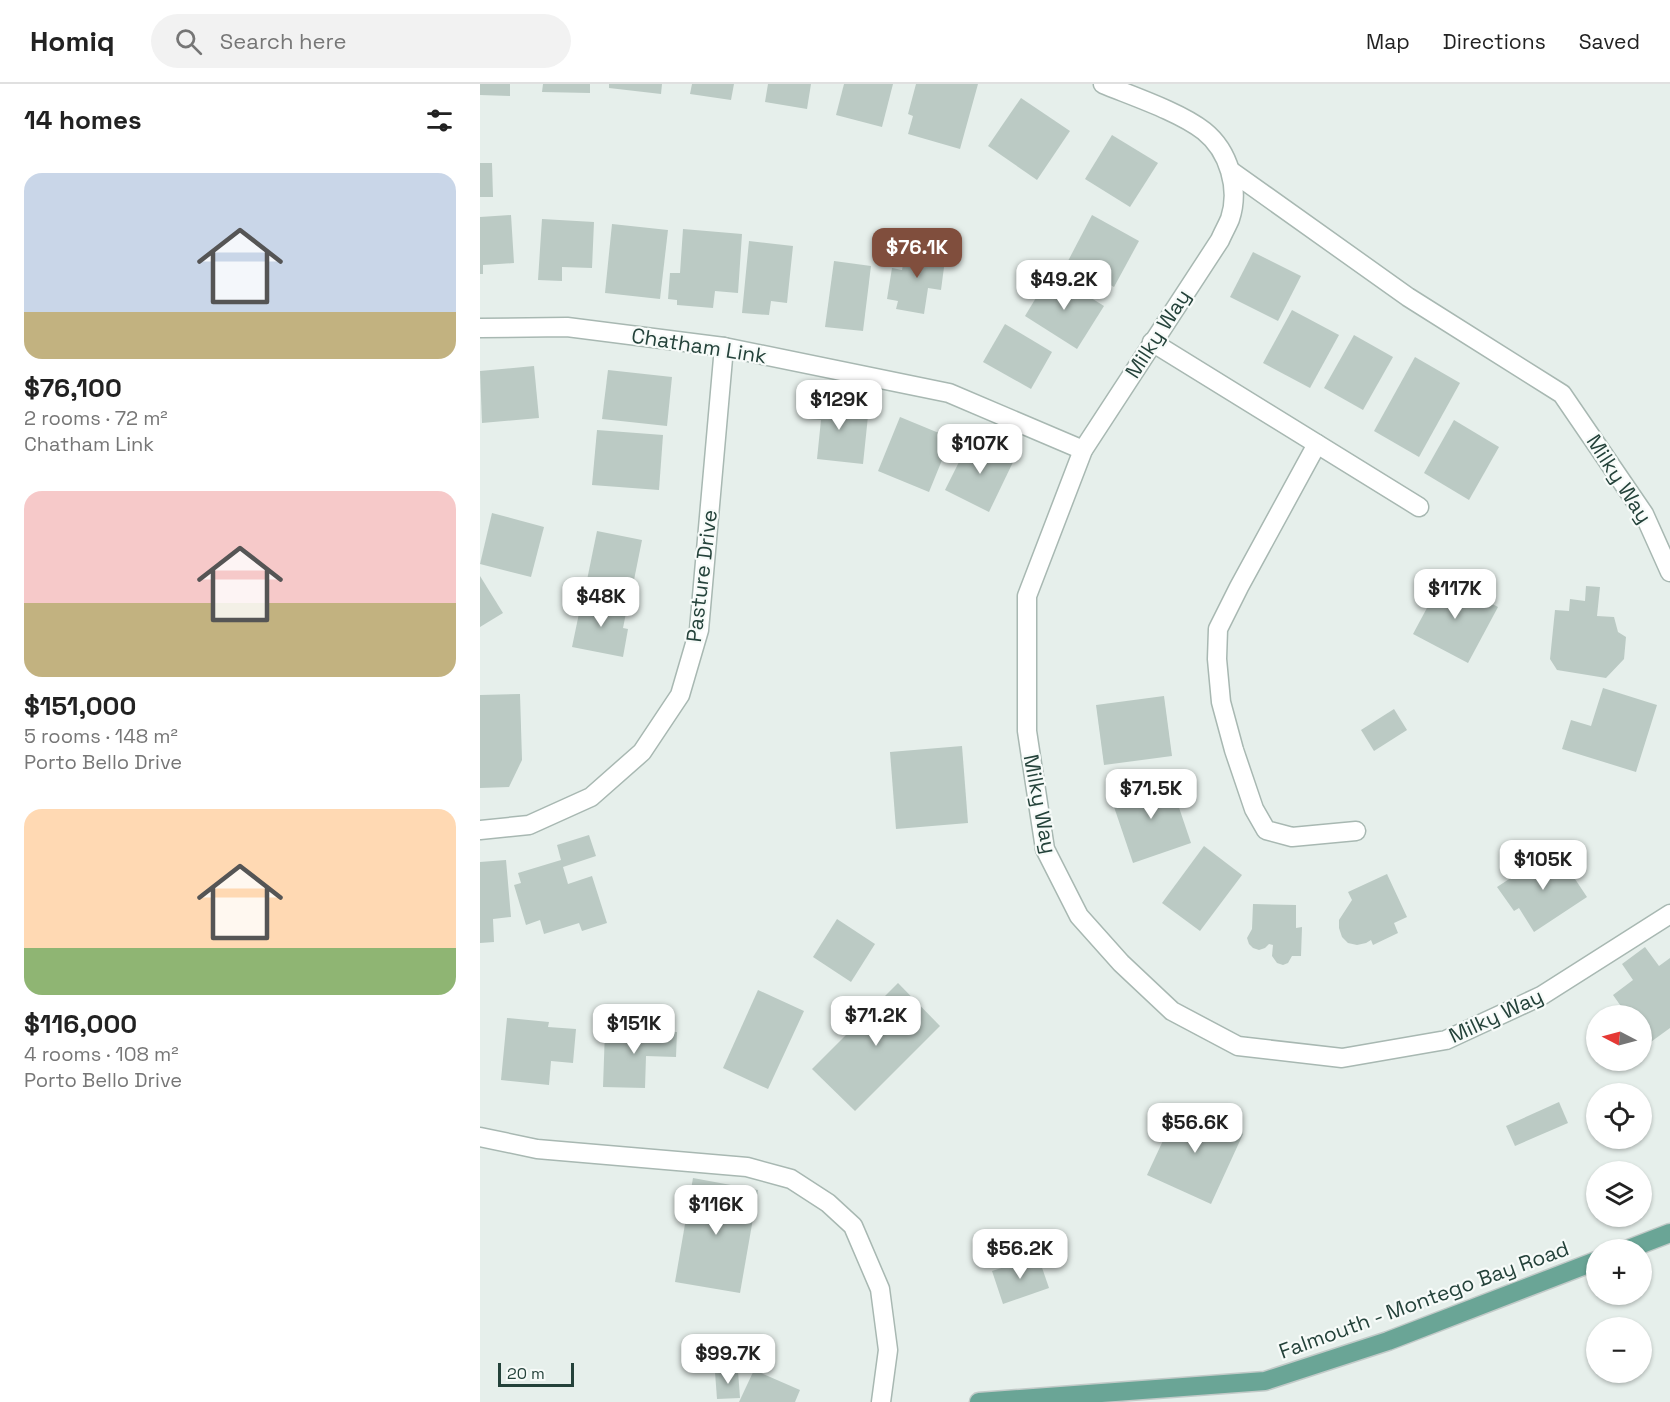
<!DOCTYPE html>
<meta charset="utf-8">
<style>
:root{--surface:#fff;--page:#f2f2f2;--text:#222;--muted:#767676;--line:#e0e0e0;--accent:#804e3d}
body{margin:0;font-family:"Space Grotesk",sans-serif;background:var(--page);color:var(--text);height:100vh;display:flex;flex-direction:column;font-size:22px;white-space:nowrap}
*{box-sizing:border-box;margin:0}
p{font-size:20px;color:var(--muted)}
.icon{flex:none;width:33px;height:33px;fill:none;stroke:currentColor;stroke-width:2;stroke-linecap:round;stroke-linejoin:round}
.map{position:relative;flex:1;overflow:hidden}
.details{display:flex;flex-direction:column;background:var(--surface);width:480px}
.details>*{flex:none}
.needle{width:39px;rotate:276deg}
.controls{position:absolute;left:1106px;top:921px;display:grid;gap:12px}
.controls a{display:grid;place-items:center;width:66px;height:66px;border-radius:50%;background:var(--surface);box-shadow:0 2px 4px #0004;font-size:30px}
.scale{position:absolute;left:18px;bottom:15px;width:76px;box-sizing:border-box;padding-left:6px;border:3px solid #24423a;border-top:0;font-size:16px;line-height:21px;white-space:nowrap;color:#24423a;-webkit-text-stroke:4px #f7fbf9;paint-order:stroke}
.price{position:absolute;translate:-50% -51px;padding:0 14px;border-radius:12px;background:#fff;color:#222;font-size:20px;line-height:39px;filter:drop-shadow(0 2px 3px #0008)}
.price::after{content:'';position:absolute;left:50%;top:36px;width:18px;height:14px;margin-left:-9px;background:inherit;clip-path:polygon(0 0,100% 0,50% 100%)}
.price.current{background:var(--accent);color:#fff}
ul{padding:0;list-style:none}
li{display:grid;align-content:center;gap:12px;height:318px;padding:0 24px}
li span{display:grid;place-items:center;height:186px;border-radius:18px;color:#555}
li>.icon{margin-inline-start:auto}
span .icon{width:108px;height:108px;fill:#fffc;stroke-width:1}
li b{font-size:26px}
h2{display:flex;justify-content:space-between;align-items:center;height:72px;padding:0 24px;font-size:26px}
header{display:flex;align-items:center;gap:36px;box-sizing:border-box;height:84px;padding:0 30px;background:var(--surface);border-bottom:2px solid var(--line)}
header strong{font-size:28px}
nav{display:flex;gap:33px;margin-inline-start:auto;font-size:21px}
.search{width:420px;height:54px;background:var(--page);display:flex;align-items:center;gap:15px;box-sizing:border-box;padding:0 21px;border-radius:33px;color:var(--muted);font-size:22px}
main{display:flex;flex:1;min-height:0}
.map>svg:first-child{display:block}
</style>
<header>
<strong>Homiq</strong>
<div class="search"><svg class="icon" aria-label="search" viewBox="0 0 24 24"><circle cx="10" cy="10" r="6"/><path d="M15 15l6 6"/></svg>Search here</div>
<nav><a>Map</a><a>Directions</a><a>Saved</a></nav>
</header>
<main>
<section class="details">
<h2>14 homes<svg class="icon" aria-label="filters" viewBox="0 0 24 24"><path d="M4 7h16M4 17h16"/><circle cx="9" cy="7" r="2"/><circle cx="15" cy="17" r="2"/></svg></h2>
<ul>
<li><span style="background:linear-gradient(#c9d6e8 75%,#c2b280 0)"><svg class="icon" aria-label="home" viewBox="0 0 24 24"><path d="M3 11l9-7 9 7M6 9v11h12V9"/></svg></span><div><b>$76,100</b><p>2 rooms · 72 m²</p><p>Chatham Link</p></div></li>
<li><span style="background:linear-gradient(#f6c9c9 60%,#c2b280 0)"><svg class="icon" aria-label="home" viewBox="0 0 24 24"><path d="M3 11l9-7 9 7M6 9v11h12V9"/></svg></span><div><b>$151,000</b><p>5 rooms · 148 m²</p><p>Porto Bello Drive</p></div></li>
<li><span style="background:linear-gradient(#ffd9b3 75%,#8fb573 0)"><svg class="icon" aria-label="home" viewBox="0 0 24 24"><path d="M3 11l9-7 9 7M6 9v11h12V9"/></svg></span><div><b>$116,000</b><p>4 rooms · 108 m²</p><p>Porto Bello Drive</p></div></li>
</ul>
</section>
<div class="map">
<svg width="1190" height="1318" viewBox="0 0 1190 1318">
<rect width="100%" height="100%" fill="#e6efeb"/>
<g fill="#bbcac4">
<path d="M0,0H30V12L0,11Z"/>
<path d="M63,0H110V9L62,8Z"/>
<path d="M129,0H182L181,10L129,4Z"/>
<path d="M212,0H254L251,16L210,10Z"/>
<path d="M288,0H331L327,25L285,18Z"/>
<path d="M364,0H413L402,43L356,31Z"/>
<path d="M436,0H498L480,65L428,50L433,32L428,30Z"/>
<path d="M541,14L590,47L557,96L508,62Z"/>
<path d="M632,51L678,79L650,123L605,95Z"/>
<path d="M0,79H12L13,113H0Z"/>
<path d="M31,131L34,179L3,181V190H0V133Z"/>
<path d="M612,131L659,157L634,203L588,177Z"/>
<path d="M62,135L114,138L112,184L82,183V197L58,196Z"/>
<path d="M132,140L188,146L180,215L125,209Z"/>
<path d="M203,145L262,150L258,209L235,207L233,224L197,221V216L188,215L190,189H200Z"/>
<path d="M269,157L313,162L307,219L291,217L289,231L262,229Z"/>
<path d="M426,163L466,168L461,206L448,204L444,230L416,225L418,217L407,215L412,184L422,186Z"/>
<path d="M773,168L821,192L798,237L750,213Z"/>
<path d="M354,177L391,182L383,247L345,243Z"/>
<path d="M571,189L624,222L597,265L545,232Z"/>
<path d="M812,226L859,251L830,304L783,279Z"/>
<path d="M525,240L572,268L551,305L503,278Z"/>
<path d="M874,251L913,273L883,326L844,304Z"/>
<path d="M935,273L980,299L939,373L894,347Z"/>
<path d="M54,282L59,334L2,339L0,287Z"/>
<path d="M128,286L192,293L187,342L122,335Z"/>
<path d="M331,311L365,315L363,329L388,332L383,380L337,375L341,336L329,335Z"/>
<path d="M420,333L471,354L449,408L398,387Z"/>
<path d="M974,336L1019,363L989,416L944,389Z"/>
<path d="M117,346L183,351L179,406L112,401Z"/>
<path d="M491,354L534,376L509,428L465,406Z"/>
<path d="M12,429L64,443L51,493L0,480Z"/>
<path d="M117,447L162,456L152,506L107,496Z"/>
<path d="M0,492L23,529L0,543Z"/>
<path d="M963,494L1018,523L988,579L933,550Z"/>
<path d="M1106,502L1120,503L1117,532L1134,533L1138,548L1146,553L1144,575L1126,594L1077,586L1070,575L1075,526L1089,527L1090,515L1105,517Z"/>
<path d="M102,515L147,524L143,544L148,545L143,573L92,563Z"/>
<path d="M1123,604L1177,621L1156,688L1082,665L1091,636L1111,642Z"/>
<path d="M40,610L42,676L29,703L0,704V611Z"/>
<path d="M684,612L692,672L624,681L616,621Z"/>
<path d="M914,625L927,646L894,667L881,646Z"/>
<path d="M482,662L488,739L416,745L410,668Z"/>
<path d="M689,694L711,759L653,779L631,714Z"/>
<path d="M109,751L116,772L83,783L88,800L112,792L127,839L102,847L99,839L64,850L60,836L46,841L34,801L41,799L38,789L81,776L77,761Z"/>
<path d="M724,762L762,791L720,847L682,819Z"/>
<path d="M1075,765L1107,813L1054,848L1039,824L1034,827L1017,803Z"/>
<path d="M26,776L31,833L13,835L14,858L0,859V778Z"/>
<path d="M907,790L927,833L914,839L918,849L893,861L891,856L886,859L877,861L868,859L862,853L859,844V836L872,816L868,808Z"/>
<path d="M773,820L816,821V844L822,843L821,872H812L808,879L803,881L797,879L792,872L793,861L789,860L785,864L779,866L773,864L769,860L767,854L772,845Z"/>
<path d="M357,835L395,860L371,898L333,873Z"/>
<path d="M1165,863L1179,882L1190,874V944L1168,960L1161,950V932H1148L1133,911L1153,896L1142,880Z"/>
<path d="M418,899L460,942L375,1027L332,985Z"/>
<path d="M278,906L324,927L288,1005L243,984Z"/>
<path d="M27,934L69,938L68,943L96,945L93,979L71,977L69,1001L21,996Z"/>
<path d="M125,946L197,948L196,973L166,972L165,1004L123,1003Z"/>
<path d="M1079,1018L1088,1039L1035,1062L1026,1042Z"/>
<path d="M700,1020L763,1050L731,1120L667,1091Z"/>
<path d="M213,1094L278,1106L260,1209L195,1198Z"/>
<path d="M558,1172L569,1204L523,1220L512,1187Z"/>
<path d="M274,1286L320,1306L315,1318H259Z"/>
<path d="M258,1287L260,1314L237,1315L235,1288Z"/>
</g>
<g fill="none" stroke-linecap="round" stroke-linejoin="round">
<defs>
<g id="minor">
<path d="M623,0C652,12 700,28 724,47C749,67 760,105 750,135C747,142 743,149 740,156L603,366L547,512V647L565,765L599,832L641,879L692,927L758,962L862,974L966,956L1061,912L1190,830"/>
<path d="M751,87L928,213L1082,310L1164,430L1190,488"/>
<path d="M0,244L87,243L244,263L469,309L603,366"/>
<path d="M672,258L939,423"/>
<path d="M837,360L759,503L738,545L737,575L741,618L754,666L774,725L786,746L812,753L876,747"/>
<path d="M0,746L49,741L111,713L162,668L200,611L219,546L244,263"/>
<path d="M0,1053L57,1065L267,1083L311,1095L348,1119L373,1142L400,1205L408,1266L401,1318"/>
</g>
<g id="major">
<path d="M1146,1166L1190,1149"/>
<path d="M499,1318L785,1297L908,1257L1116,1177"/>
</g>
</defs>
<use href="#minor" stroke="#a8b8b2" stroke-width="21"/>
<use href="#major" stroke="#c2cac8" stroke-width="21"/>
<use href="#minor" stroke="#fff" stroke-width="18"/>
<use href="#major" stroke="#6aa596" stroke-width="18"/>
</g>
<g text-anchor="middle" stroke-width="4.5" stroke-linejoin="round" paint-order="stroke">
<g font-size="21" fill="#24423a" stroke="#f7fbf9">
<text transform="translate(678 250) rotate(-57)" y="7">Milky Way</text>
<text transform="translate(219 262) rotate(9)" y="7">Chatham Link</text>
<text transform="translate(1139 395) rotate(57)" y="7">Milky Way</text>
<text transform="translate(222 492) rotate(-83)" y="7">Pasture Drive</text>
<text transform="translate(560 720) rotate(79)" y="7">Milky Way</text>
<text transform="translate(1016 932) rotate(-25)" y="7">Milky Way</text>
<text transform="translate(944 1216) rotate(-20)" y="7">Falmouth - Montego Bay Road</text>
</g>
</g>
</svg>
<div class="controls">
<a><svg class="needle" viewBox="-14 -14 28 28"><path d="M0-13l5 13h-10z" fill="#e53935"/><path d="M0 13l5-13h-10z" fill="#767676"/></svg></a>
<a><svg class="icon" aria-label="locate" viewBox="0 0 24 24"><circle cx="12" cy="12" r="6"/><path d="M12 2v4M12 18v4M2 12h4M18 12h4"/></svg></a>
<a><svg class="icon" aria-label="layers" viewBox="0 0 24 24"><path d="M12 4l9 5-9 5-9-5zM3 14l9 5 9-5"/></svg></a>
<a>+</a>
<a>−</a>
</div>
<div class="scale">20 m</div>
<b class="price current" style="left:437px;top:195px">$76.1K</b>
<b class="price" style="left:584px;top:227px">$49.2K</b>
<b class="price" style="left:359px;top:347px">$129K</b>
<b class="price" style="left:500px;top:391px">$107K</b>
<b class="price" style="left:975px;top:536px">$117K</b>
<b class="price" style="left:121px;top:544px">$48K</b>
<b class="price" style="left:671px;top:736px">$71.5K</b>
<b class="price" style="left:1063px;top:807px">$105K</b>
<b class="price" style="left:396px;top:963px">$71.2K</b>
<b class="price" style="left:154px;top:971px">$151K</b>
<b class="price" style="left:715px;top:1070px">$56.6K</b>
<b class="price" style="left:236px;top:1152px">$116K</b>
<b class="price" style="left:540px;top:1196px">$56.2K</b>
<b class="price" style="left:248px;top:1301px">$99.7K</b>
</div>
</main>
